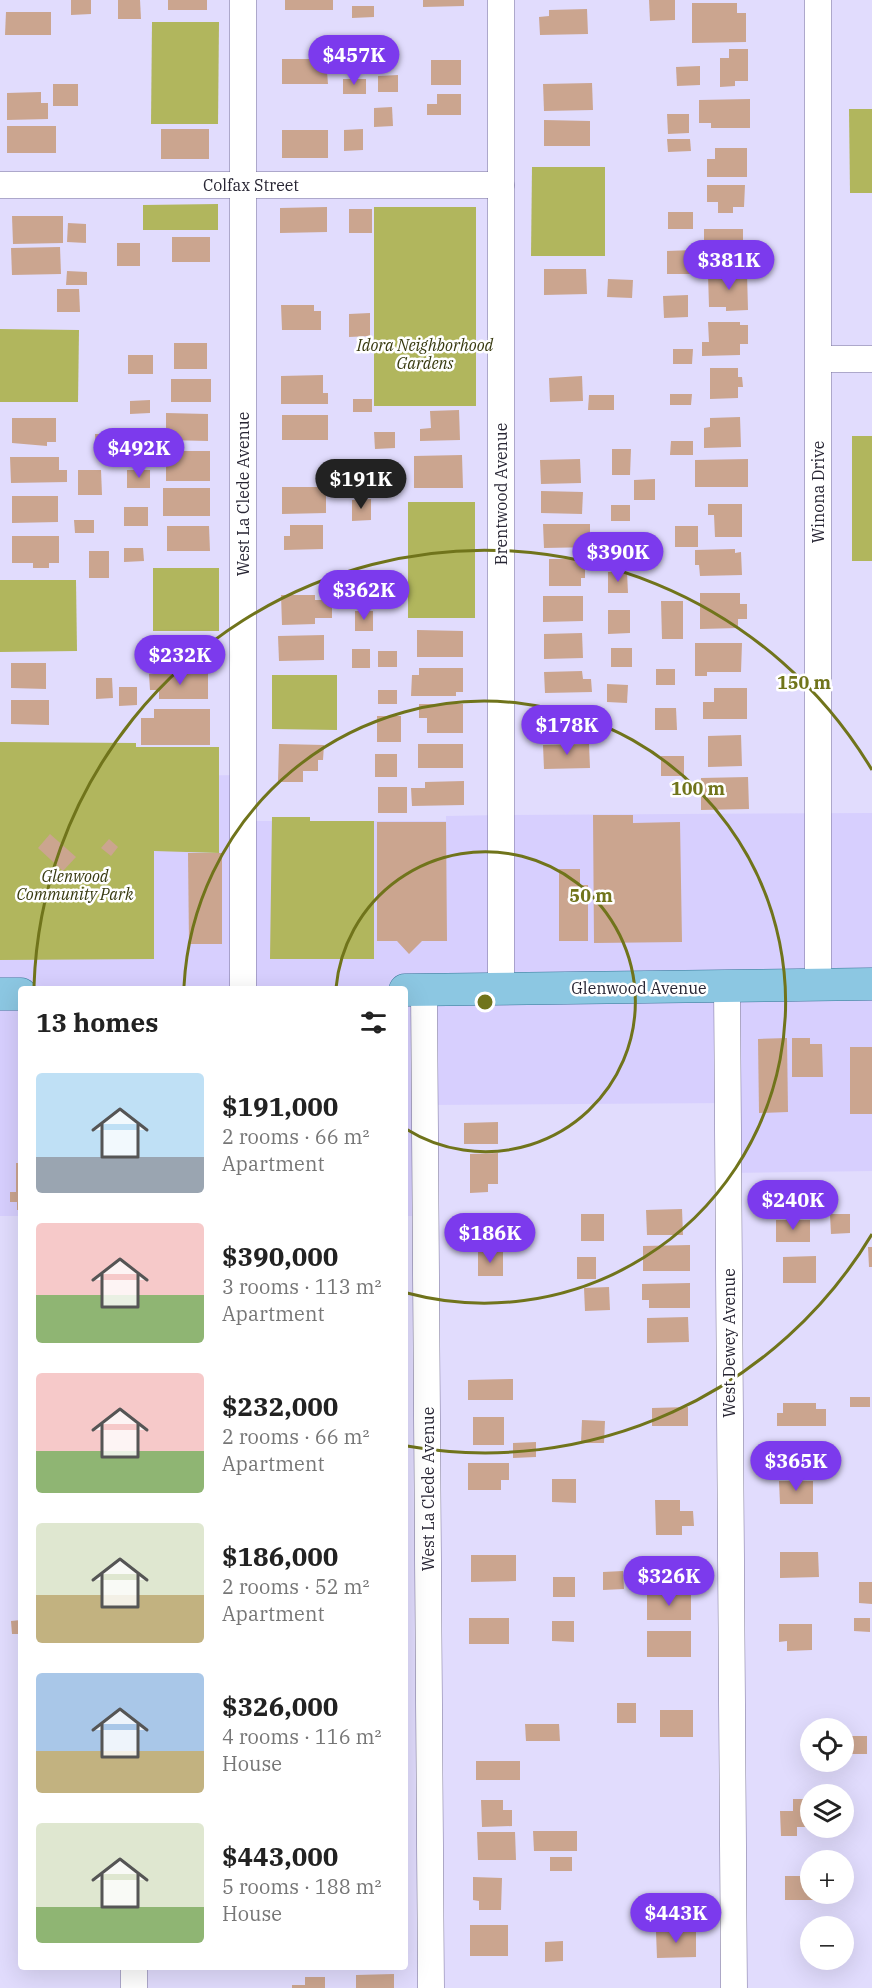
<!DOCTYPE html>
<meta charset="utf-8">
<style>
:root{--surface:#fff;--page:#f6f6f6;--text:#222;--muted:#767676;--accent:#7c3aed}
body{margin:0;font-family:"IBM Plex Serif",serif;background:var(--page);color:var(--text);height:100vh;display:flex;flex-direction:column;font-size:22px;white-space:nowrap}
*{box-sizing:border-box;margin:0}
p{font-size:20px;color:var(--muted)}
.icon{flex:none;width:33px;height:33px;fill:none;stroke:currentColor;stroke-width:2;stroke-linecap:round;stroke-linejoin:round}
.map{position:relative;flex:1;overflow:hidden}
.drawer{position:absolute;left:18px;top:986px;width:390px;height:984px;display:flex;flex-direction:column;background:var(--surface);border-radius:6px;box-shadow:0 6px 24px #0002}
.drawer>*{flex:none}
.tools{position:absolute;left:800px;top:1718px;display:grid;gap:12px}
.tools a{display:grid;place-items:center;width:54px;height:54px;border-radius:50%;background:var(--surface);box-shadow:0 6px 24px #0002;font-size:30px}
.price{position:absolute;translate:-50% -51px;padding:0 14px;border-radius:21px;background:var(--accent);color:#fff;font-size:20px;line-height:39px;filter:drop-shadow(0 2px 3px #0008)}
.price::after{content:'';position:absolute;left:50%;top:36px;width:18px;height:14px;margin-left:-9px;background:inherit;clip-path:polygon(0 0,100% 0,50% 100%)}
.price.on{background:#222;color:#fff}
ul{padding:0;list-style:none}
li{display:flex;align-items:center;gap:18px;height:150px;padding:0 18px}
li span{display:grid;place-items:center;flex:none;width:168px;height:120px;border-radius:6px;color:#555}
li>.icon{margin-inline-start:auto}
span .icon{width:72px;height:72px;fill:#fffc;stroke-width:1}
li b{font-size:26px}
h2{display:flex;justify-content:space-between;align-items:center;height:72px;padding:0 18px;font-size:26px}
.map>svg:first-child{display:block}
</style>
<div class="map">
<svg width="872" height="1988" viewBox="0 0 872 1988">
<rect width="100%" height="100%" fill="#e1dcfd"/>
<path fill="#d7cffe" d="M243,775L244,821H446V816L501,815L872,813V1171L728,1173L727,1103L425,1105L426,1216H405V988H21V1216H0V778Z"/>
<g fill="#b1b65d">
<path d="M152,22H219L218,124H151Z"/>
<path d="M849,109H872V193H850Z"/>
<path d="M532,167H605V256H531Z"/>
<path d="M218,204V230H143V205Z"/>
<rect x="374" y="207" width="102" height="199"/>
<path d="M0,329L79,330L78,402H0Z"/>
<rect x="852" y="436" width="20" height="125"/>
<rect x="408" y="502" width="67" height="116"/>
<rect x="153" y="568" width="66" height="63"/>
<path d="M0,580H76L77,651L0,652Z"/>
<path d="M272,675H337V730L272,729Z"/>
<path d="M0,742L136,743V747H219V853L154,851V959L0,960Z"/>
<path d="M272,817H310V821H374V959H270Z"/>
</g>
<g fill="#cba58f">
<path d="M71,0H91V14L71,15Z"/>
<path d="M118,0H140L141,19H118Z"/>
<rect x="168" y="0" width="39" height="10"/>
<rect x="285" y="0" width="48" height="10"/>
<path d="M423,0H464V6L423,7Z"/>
<path d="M649,0H675V20L650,21Z"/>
<path d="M692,3H737V13H746V42L692,43Z"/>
<path d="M352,6H374V17L352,18Z"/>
<path d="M587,9L588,34L540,35L539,17L549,16V10Z"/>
<path d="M6,12H51V35H5Z"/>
<path d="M729,49H748V81H735V86L720,87V58H729Z"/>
<path d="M282,59H326L328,84H282Z"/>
<rect x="431" y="60" width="30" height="25"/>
<path d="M700,66V85L677,86L676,67Z"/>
<path d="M398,75V92H378V76Z"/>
<rect x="343" y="79" width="23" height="15"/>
<path d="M592,83L593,110L544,111L543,84Z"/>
<rect x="53" y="84" width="25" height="22"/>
<path d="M41,92V103H48V119L7,120V93Z"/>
<path d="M437,94H461V115H427V104H437Z"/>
<path d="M750,99V128H711V123H699V100Z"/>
<path d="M392,107L393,126L374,127V108Z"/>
<path d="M667,114H689V133L668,134Z"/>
<path d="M544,120L590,121V146H544Z"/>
<rect x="7" y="126" width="49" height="27"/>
<rect x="161" y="129" width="48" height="30"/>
<path d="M363,129V150L344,151V130Z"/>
<rect x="282" y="130" width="46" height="28"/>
<path d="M667,139H690L691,151L668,152Z"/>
<path d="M715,148H747V177H707V159H715Z"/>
<path d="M707,185H745L744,207H733V213H718V202H707Z"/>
<path d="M327,207V232L280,233V208Z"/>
<rect x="349" y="209" width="23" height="24"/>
<rect x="668" y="212" width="25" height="17"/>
<path d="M12,216H63V243L13,244Z"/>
<path d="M68,223L86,224V243L67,242Z"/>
<path d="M704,229H743V260L704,261Z"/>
<rect x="172" y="237" width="38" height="25"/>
<rect x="117" y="243" width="23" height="23"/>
<path d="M60,247L61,274L12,275L11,248Z"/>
<path d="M694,250V274H667V251Z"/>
<path d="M544,269H586L587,294L544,295Z"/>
<path d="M67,271L87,272V285H66Z"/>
<path d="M747,273L748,310L726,311V307H709L708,274Z"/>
<path d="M608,279L633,280L632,298L607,297Z"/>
<path d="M57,289H79L80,312H57Z"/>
<path d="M688,295V317L664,318L663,296Z"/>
<path d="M281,305H314V311H321V330H282Z"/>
<path d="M370,313V336L349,337V314Z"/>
<path d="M708,322H740V325H748V344H740V355L702,356V342H709Z"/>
<rect x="174" y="343" width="33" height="26"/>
<path d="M673,349H693L692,364H673Z"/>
<rect x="128" y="355" width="25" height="19"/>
<path d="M710,368H738V377H742L743,387H738V398L710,399Z"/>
<path d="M323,375V393H328V404H281V376Z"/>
<path d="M582,376L583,401L550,402L549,378Z"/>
<rect x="171" y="379" width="40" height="23"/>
<path d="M670,394H692L691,405H670Z"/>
<path d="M589,395H614V410H588Z"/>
<rect x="353" y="399" width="19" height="13"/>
<path d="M150,400V413L130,414V401Z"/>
<path d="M459,410L460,440L420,441V429L431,428L430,411Z"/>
<path d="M166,413L208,414V441L166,440Z"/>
<rect x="282" y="415" width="46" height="25"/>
<path d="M740,417L741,447L704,448V428L710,427V418Z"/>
<path d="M12,418H56V442H47V446L12,443Z"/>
<path d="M374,432H395V448L375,449Z"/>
<path d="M95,434H113L114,454H96Z"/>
<path d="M671,441H693V455H670Z"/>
<path d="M612,449H631L630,475H612Z"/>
<rect x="166" y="451" width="44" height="30"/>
<path d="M462,455L463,488H414V456Z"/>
<path d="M10,457H59V470H67V482L11,483Z"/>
<path d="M580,459L581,483L541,484L540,460Z"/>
<path d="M748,459V487H695V460Z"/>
<path d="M78,470H101L102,495H78Z"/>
<rect x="127" y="470" width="23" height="18"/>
<path d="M655,479V500H634V480Z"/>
<path d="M282,487H326V513L282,514Z"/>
<rect x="163" y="488" width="47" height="28"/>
<path d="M541,491L583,492L582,514L541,513Z"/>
<path d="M12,496H58V522L12,523Z"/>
<path d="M371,499V520L352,521V500Z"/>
<path d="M708,504H742V537H715L714,515H708Z"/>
<rect x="611" y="505" width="19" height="16"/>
<rect x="124" y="507" width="24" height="19"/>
<path d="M74,520H94V533H75Z"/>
<path d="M543,524H590V537H596V547L544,548Z"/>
<path d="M290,525H323V549L284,550V536H290Z"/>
<path d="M167,526H209L210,551H167Z"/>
<rect x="675" y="526" width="23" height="21"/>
<path d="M12,536H59V563H49V568H33V563H12Z"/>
<rect x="608" y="537" width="20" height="22"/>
<path d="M124,548H143L144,561L124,562Z"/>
<path d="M735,549V553L741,552L742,575L700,576L699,565H695V550Z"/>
<rect x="89" y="551" width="20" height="27"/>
<path d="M549,559H585V578H581V586H549Z"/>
<path d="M608,572H627L628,593H608Z"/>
<path d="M700,593H740V604H747V619H738V628L700,629Z"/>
<path d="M281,595H315V600H332V618H315V624L282,625Z"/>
<path d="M543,596H583V621L543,622Z"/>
<path d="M661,601H683V639H662Z"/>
<path d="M608,610H630V633L608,634Z"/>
<rect x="355" y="611" width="18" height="20"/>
<path d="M417,630L463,631V657H417Z"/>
<path d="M582,633L583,658L544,659V634Z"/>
<path d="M324,635V660L279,661L278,636Z"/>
<path d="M175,637H209L208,663L168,662V648H174Z"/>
<path d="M695,643H742L741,672H707V676H695Z"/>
<rect x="611" y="648" width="21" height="19"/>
<rect x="352" y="649" width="18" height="19"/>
<rect x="378" y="651" width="19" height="16"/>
<path d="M11,663H46V689L11,688Z"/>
<path d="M419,668H463V692H456V696H411L412,675H419Z"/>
<rect x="656" y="669" width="19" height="16"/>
<path d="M582,671L583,679H591L592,692L545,693L544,672Z"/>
<path d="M208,673V699H159V690H150L149,674Z"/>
<path d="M96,678H112L113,698L96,699Z"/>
<path d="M607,684L628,685L627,703L607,702Z"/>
<path d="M119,687H137V705L119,706Z"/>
<path d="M714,688H747V719H703V702H714Z"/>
<rect x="378" y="690" width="19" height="14"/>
<path d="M11,700H49V725L11,724Z"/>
<path d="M419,704H463V733H427V718H419Z"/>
<path d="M655,708H676L677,730H655Z"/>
<path d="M154,709H210V745H141V718H154Z"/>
<rect x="377" y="716" width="24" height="26"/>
<path d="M741,735L742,766L708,767V736Z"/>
<path d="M279,744L324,745L323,760H318V771H303V782H278Z"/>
<rect x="418" y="744" width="45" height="24"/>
<path d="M589,744L590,768L544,769L543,745Z"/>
<rect x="375" y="754" width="22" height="23"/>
<rect x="661" y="756" width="23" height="20"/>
<path d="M748,777L749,809L701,810V778Z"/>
<path d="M464,781V805L412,806L411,788H425V782Z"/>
<rect x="378" y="787" width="29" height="26"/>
<path d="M593,815H633V823L680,822L682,942L594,943Z"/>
<path d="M377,822H446L447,941H422L409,954L397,941H377Z"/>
<path d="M50,834L76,857L63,871L38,848Z"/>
<path d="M109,839L118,847L111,856L101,848Z"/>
<path d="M188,853H222V944H189Z"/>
<path d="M559,869H580V885H588V941H559Z"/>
<path d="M787,1038L788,1112L759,1113L758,1039Z"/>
<path d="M792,1038H810V1044H822L823,1077H792Z"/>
<rect x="850" y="1047" width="22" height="67"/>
<path d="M498,1122V1144H464V1123Z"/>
<path d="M498,1153V1184H488V1192L470,1193V1154Z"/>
<path d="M16,1163H21V1210H17V1202H10V1192H16Z"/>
<path d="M682,1209L683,1235H647L646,1210Z"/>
<rect x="581" y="1214" width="23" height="27"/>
<path d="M830,1214H850V1233L831,1234Z"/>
<rect x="776" y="1220" width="34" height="22"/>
<path d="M690,1245V1271H643V1246Z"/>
<path d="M868,1247H872V1267H869Z"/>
<rect x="478" y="1251" width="25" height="25"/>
<path d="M816,1256V1283H783V1257Z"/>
<rect x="577" y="1257" width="19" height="22"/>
<path d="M690,1283V1308H649V1300H642V1284Z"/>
<path d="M609,1287L610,1310L585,1311L584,1288Z"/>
<path d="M688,1317L689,1342L647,1343V1318Z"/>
<path d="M513,1379V1400H468V1380Z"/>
<rect x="850" y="1397" width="20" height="10"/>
<path d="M783,1403H816V1409H826V1426H777V1413H783Z"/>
<path d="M688,1407V1426H652V1408Z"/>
<rect x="473" y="1417" width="31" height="28"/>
<path d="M582,1420L605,1421L604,1443H581Z"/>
<path d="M536,1442V1457L513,1458V1443Z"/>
<rect x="782" y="1443" width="31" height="26"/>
<path d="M468,1463H509V1480H501V1490H468Z"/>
<path d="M552,1479H576V1503L552,1502Z"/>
<path d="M779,1481H813V1504H780Z"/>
<path d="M655,1500H680V1511H693L694,1526H682V1535H656Z"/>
<path d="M780,1552H818L819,1577L780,1578Z"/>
<path d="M471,1555H516V1581L471,1582Z"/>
<path d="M684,1557V1568H691V1583H648V1558Z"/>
<path d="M623,1571L624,1589L603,1590V1572Z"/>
<rect x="553" y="1577" width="22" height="20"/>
<path d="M859,1582H872V1604L859,1603Z"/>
<rect x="647" y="1594" width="44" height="26"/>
<rect x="469" y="1618" width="40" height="26"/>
<path d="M854,1618H870V1632L854,1631Z"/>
<path d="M21,1620V1634H12L11,1621Z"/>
<path d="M552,1621H574V1642L552,1641Z"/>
<path d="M779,1624H812V1650L787,1651V1641L779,1642Z"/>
<rect x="647" y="1631" width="44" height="26"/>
<rect x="617" y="1703" width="19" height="20"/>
<rect x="660" y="1710" width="33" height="27"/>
<path d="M525,1724H559L560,1741H526Z"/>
<rect x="843" y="1736" width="24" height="18"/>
<rect x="476" y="1761" width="44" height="19"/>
<path d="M793,1799H810V1827H797V1836H781L780,1811H793Z"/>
<path d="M481,1800H503V1810H512V1826L482,1827Z"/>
<path d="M533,1831H577V1851H534Z"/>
<path d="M477,1832H515L516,1860H478Z"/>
<rect x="550" y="1857" width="22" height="14"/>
<path d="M785,1876H810V1893H817V1900H785Z"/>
<path d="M473,1877L502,1878L501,1910H479V1901L473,1900Z"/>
<rect x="470" y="1925" width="38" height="31"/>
<path d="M696,1931V1957L657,1958L656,1932Z"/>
<path d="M563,1941V1961L545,1962V1942Z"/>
<path d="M394,1974V1988H356V1975Z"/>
<path d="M305,1977H325V1988H292V1985H305Z"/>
</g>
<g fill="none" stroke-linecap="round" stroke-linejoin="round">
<defs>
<g id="minor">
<path d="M243,0V988"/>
<path d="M501,0V989"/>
<path d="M0,185H501"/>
<path d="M819,359H872"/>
<path d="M818,984V0"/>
<path d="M727,987L734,1988"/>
<path d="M424,990L431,1988"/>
<path d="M134,1966V1988"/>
</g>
<g id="major">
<path d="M405,990L872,984"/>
<path d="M0,994H21"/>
</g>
</defs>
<use href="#minor" stroke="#7b7599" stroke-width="27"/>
<use href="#major" stroke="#377698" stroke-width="33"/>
<use href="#minor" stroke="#fff" stroke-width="26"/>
<use href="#major" stroke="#8cc7e2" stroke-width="32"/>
</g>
<g fill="none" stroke="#70741b" stroke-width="3">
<path d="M336 988A150 150 0 1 1 406 1129"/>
<path d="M184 986A301 301 0 1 1 407 1293"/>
<path d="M872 1234A451 451 0 0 1 407 1446M34 986A451 451 0 0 1 872 770"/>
</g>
<g text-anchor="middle" stroke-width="5" stroke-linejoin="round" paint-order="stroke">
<g font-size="16" fill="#272533" stroke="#fff">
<text x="251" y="191">Colfax Street</text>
<text transform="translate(818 492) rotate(-90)" y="6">Winona Drive</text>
<text transform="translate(243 494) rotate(-90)" y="6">West La Clede Avenue</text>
<text transform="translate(501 494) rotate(-90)" y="6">Brentwood Avenue</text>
<text x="639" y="994">Glenwood Avenue</text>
<text transform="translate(729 1343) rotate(-90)" y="6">West Dewey Avenue</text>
<text transform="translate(428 1489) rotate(-90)" y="6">West La Clede Avenue</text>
</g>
<g font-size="16" font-style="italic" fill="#37390f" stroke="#fff">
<text x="425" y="351">Idora Neighborhood<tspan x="425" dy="18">Gardens</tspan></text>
<text x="75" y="882">Glenwood<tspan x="75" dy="18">Community Park</tspan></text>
</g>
</g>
<circle cx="485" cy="1002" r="9" fill="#70741b" stroke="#fff" stroke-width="3"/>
<g font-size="18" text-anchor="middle" font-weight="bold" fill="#70741b" stroke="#fff" stroke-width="5" stroke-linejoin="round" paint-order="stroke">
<text x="804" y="689">150 m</text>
<text x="698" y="795">100 m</text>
<text x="591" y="902">50 m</text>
</g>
</svg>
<div class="tools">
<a><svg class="icon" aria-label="locate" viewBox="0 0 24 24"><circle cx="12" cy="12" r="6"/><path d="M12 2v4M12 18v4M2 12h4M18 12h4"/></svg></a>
<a><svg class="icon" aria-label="layers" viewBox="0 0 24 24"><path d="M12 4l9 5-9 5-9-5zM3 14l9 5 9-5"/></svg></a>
<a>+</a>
<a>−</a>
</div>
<b class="price" style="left:354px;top:86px">$457K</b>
<b class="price" style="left:729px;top:291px">$381K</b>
<b class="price" style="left:139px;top:479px">$492K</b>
<b class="price on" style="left:361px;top:510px">$191K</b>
<b class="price" style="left:618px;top:583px">$390K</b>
<b class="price" style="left:364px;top:621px">$362K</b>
<b class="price" style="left:180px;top:686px">$232K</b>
<b class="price" style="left:567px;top:756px">$178K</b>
<b class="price" style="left:793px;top:1231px">$240K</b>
<b class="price" style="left:490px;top:1264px">$186K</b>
<b class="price" style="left:796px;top:1492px">$365K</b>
<b class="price" style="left:669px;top:1607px">$326K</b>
<b class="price" style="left:676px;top:1944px">$443K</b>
<section class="drawer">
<h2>13 homes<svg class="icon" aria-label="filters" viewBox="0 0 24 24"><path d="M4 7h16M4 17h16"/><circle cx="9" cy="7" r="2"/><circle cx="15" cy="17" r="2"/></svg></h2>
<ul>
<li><span style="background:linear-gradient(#bfe0f5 70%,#9aa5b1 0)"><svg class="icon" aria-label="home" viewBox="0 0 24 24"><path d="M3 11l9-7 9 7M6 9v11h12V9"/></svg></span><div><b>$191,000</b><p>2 rooms · 66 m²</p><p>Apartment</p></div></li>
<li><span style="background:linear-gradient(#f6c9c9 60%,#8fb573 0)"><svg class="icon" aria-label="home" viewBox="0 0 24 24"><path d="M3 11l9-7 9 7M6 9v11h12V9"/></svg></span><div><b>$390,000</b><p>3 rooms · 113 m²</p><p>Apartment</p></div></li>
<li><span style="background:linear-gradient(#f6c9c9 65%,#8fb573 0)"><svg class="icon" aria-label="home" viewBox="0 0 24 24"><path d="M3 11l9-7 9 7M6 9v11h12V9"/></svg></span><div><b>$232,000</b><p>2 rooms · 66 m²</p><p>Apartment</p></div></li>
<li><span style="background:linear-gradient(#dfe7d0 60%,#c2b280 0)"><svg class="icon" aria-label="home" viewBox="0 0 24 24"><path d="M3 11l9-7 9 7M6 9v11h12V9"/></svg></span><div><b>$186,000</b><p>2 rooms · 52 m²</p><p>Apartment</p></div></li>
<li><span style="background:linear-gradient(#a9c7e8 65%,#c2b280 0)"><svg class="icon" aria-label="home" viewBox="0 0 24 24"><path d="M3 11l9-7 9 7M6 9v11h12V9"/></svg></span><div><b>$326,000</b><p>4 rooms · 116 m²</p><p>House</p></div></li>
<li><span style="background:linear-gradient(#dfe7d0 70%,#8fb573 0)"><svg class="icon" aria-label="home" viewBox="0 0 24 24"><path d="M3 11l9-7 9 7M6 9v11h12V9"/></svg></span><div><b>$443,000</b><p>5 rooms · 188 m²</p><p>House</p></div></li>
</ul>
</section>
</div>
